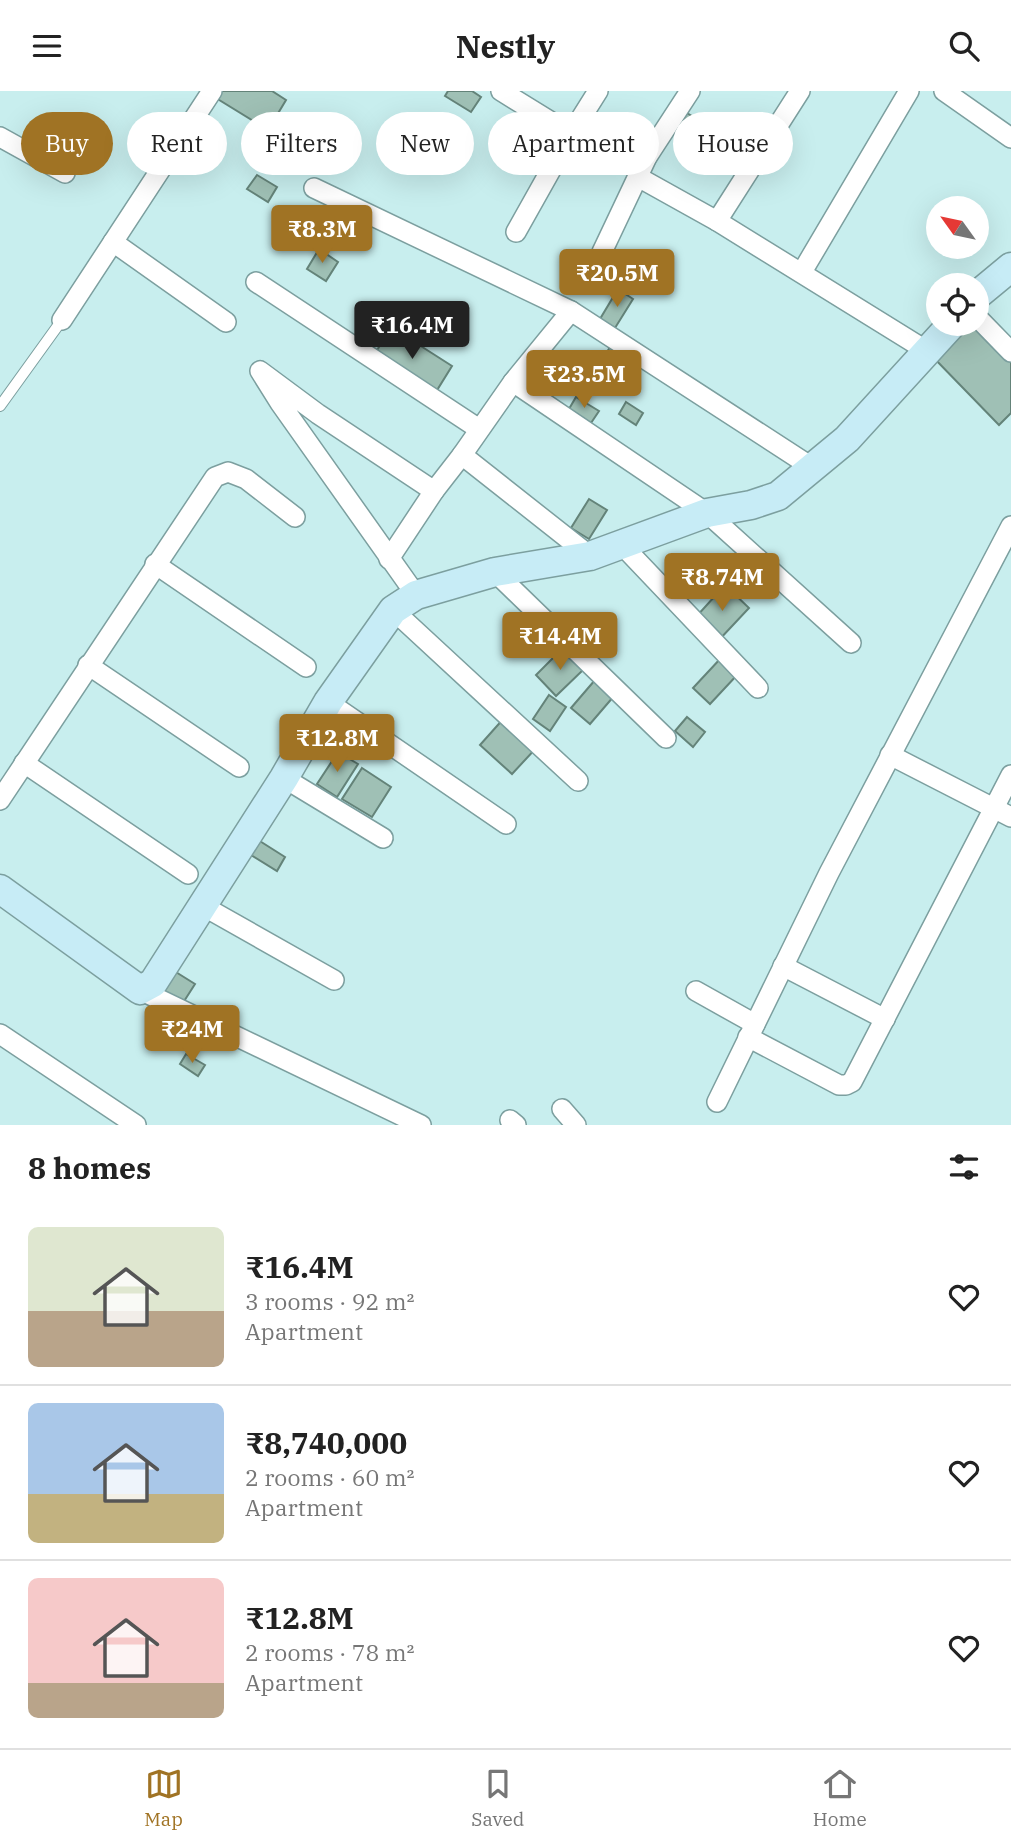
<!DOCTYPE html>
<meta charset="utf-8">
<style>
:root{--surface:#fff;--page:#f6f6f6;--text:#222;--muted:#767676;--line:#e0e0e0;--accent:#a07324}
body{margin:0;font-family:"IBM Plex Serif",serif;background:var(--page);color:var(--text);height:100vh;display:flex;flex-direction:column;font-size:26px;white-space:nowrap}
*{box-sizing:border-box;margin:0}
p{font-size:23px;color:var(--muted)}
.icon{flex:none;width:38px;height:38px;fill:none;stroke:currentColor;stroke-width:2;stroke-linecap:round;stroke-linejoin:round}
.map{position:relative;height:1034px;overflow:hidden}
.sheet{display:flex;flex-direction:column;background:var(--surface);flex:1}
.sheet>*{flex:none}
.guide{position:absolute;left:21px;top:21px;width:970px;height:63px;display:flex;gap:14px}
.needle{width:46px;rotate:303deg}
.buttons{position:absolute;left:926px;top:105px;display:grid;gap:14px}
.buttons a{display:grid;place-items:center;width:63px;height:63px;border-radius:50%;background:var(--surface);box-shadow:0 7px 28px #0002;font-size:35px}
.price{position:absolute;translate:-50% -60px;padding:0 16px;border-radius:7px;background:var(--accent);color:#fff;font-size:23px;line-height:46px;filter:drop-shadow(0 2px 4px #0008)}
.price::after{content:'';position:absolute;left:50%;top:42px;width:21px;height:16px;margin-left:-10px;background:inherit;clip-path:polygon(0 0,100% 0,50% 100%)}
.price.active{background:#222;color:#fff}
ul{padding:0;list-style:none}
li{display:flex;align-items:center;gap:21px;height:175px;padding:0 28px}
li+li{border-top:2px solid var(--line)}
li span{display:grid;place-items:center;flex:none;width:196px;height:140px;border-radius:10px;color:#555}
li>.icon{margin-inline-start:auto}
span .icon{width:84px;height:84px;fill:#fffc;stroke-width:1}
li b{font-size:30px}
h2{display:flex;justify-content:space-between;align-items:center;height:84px;padding:0 28px;font-size:30px}
.tag{padding:0 24px;border-radius:32px;background:var(--surface);box-shadow:0 7px 28px #0002;font-size:24px;line-height:63px}
.tag.active{background:var(--accent);color:#fff}
header{display:flex;justify-content:space-between;align-items:center;height:91px;padding:0 28px;background:var(--surface);font-size:32px;font-weight:800}
.tab-bar{display:flex;justify-content:space-around;align-items:center;height:98px;border-top:2px solid var(--line);background:var(--surface);font-size:19px;color:var(--muted)}
.tab-bar a{display:grid;justify-items:center;gap:4px}
.tab-bar .active{color:var(--accent)}
.map>svg:first-child{display:block}
</style>
<header><svg class="icon" aria-label="menu" viewBox="0 0 24 24"><path d="M4 6h16M4 12h16M4 18h16"/></svg>Nestly<svg class="icon" aria-label="search" viewBox="0 0 24 24"><circle cx="10" cy="10" r="6"/><path d="M15 15l6 6"/></svg></header>
<div class="map">
<svg width="1011" height="1034" viewBox="0 0 1011 1034">
<rect width="100%" height="100%" fill="#c8eeee"/>
<g fill="#9fc0b5" stroke="#648379" stroke-width="2">
<path d="M221,0H272L286,9L268,39L216,7Z"/>
<path d="M448,0H472L481,6L471,21L445,5Z"/>
<path d="M682,19L715,39L703,59L670,38Z"/>
<path d="M257,84L277,96L268,111L247,98Z"/>
<path d="M319,158L338,171L326,190L307,178Z"/>
<path d="M618,198L633,208L615,237L600,228Z"/>
<path d="M961,233H976L1011,265V322L999,334L930,263Z"/>
<path d="M391,236L452,275L434,304L373,266Z"/>
<path d="M610,256L630,268L609,302L589,290Z"/>
<path d="M576,306L599,320L591,332L569,318Z"/>
<path d="M626,311L643,322L636,334L619,323Z"/>
<path d="M589,408L607,419L589,448L571,437Z"/>
<path d="M725,494L749,517L718,550L695,527Z"/>
<path d="M563,557L584,578L556,605L536,584Z"/>
<path d="M721,567L738,583L710,613L693,597Z"/>
<path d="M595,589L614,605L590,633L571,617Z"/>
<path d="M549,604L566,616L550,640L533,628Z"/>
<path d="M505,626L538,655L512,683L480,654Z"/>
<path d="M687,626L705,641L693,656L675,640Z"/>
<path d="M338,661L358,673L337,706L317,693Z"/>
<path d="M362,677L391,696L372,726L342,708Z"/>
<path d="M255,747L285,766L277,780L246,761Z"/>
<path d="M171,878L195,893L181,915L157,900Z"/>
<path d="M186,963L205,974L198,985L180,973Z"/>
</g>
<g fill="none" stroke-linecap="round" stroke-linejoin="round">
<defs>
<path id="lane" d="M0,315L62,229"/>
<g id="street">
<path d="M501,0L571,43"/>
<path d="M800,0L717,130L927,260"/>
<path d="M944,0L1011,47"/>
<path d="M575,36L647,66"/>
<path d="M0,46L65,82"/>
<path d="M638,86L717,130"/>
<path d="M314,97L571,220L813,377"/>
<path d="M516,141L571,43L598,0"/>
<path d="M113,151L226,231"/>
<path d="M602,161L647,66L690,0"/>
<path d="M802,181L909,0"/>
<path d="M256,191L479,338"/>
<path d="M976,225L1011,261"/>
<path d="M62,229L212,0"/>
<path d="M513,291L707,422L851,552"/>
<path d="M462,364L590,465"/>
<path d="M622,454L758,597"/>
<path d="M389,468L434,400"/>
<path d="M155,473L306,576"/>
<path d="M495,481L666,647"/>
<path d="M416,504L280,312L260,280L318,323L434,400L462,364L513,291L571,220"/>
<path d="M393,519L578,690"/>
<path d="M88,574L239,676"/>
<path d="M328,611L506,733"/>
<path d="M890,664L1011,726"/>
<path d="M24,672L188,783"/>
<path d="M284,687L383,747"/>
<path d="M0,709L215,386L228,381L246,388L295,426"/>
<path d="M203,815L334,889"/>
<path d="M783,875L885,928"/>
<path d="M140,899L421,1034"/>
<path d="M696,900L755,933"/>
<path d="M0,943L136,1034"/>
<path d="M748,946L839,994H846L852,991L1011,684"/>
<path d="M717,1011L829,782L1011,435"/>
<path d="M562,1018L576,1034"/>
<path d="M510,1029L516,1034"/>
</g>
<g id="secondary">
<path d="M976,205L1011,176"/>
<path d="M0,798L140,899L153,892L284,687L328,611L393,519L416,504L495,481L590,465L707,422L751,414L778,405L847,348L952,233"/>
</g>
</defs>
<use href="#lane" stroke="#7c9f9f" stroke-width="12"/>
<use href="#street" stroke="#7c9f9f" stroke-width="22"/>
<use href="#secondary" stroke="#7c9f9f" stroke-width="31"/>
<use href="#lane" stroke="#fff" stroke-width="10"/>
<use href="#street" stroke="#fff" stroke-width="19"/>
<use href="#secondary" stroke="#c7ecf6" stroke-width="28"/>
</g>
</svg>
<div class="buttons">
<a><svg class="needle" viewBox="-14 -14 28 28"><path d="M0-13l5 13h-10z" fill="#e53935"/><path d="M0 13l5-13h-10z" fill="#767676"/></svg></a>
<a><svg class="icon" aria-label="locate" viewBox="0 0 24 24"><circle cx="12" cy="12" r="6"/><path d="M12 2v4M12 18v4M2 12h4M18 12h4"/></svg></a>
</div>
<b class="price" style="left:322px;top:174px">₹8.3M</b>
<b class="price" style="left:617px;top:218px">₹20.5M</b>
<b class="price active" style="left:412px;top:270px">₹16.4M</b>
<b class="price" style="left:584px;top:319px">₹23.5M</b>
<b class="price" style="left:722px;top:522px">₹8.74M</b>
<b class="price" style="left:560px;top:581px">₹14.4M</b>
<b class="price" style="left:337px;top:683px">₹12.8M</b>
<b class="price" style="left:192px;top:974px">₹24M</b>
<div class="guide">
<a class="tag active">Buy</a>
<a class="tag">Rent</a>
<a class="tag">Filters</a>
<a class="tag">New</a>
<a class="tag">Apartment</a>
<a class="tag">House</a>
</div>
</div>
<section class="sheet">
<h2>8 homes<svg class="icon" aria-label="filters" viewBox="0 0 24 24"><path d="M4 7h16M4 17h16"/><circle cx="9" cy="7" r="2"/><circle cx="15" cy="17" r="2"/></svg></h2>
<ul>
<li><span style="background:linear-gradient(#dfe7d0 60%,#b9a48a 0)"><svg class="icon" aria-label="home" viewBox="0 0 24 24"><path d="M3 11l9-7 9 7M6 9v11h12V9"/></svg></span><div><b>₹16.4M</b><p>3 rooms · 92 m²</p><p>Apartment</p></div><svg class="icon" aria-label="heart" viewBox="0 0 24 24"><path d="M12 20l-8-8c-3-5 5-10 8-4 3-6 11-1 8 4z"/></svg></li>
<li><span style="background:linear-gradient(#a9c7e8 65%,#c2b280 0)"><svg class="icon" aria-label="home" viewBox="0 0 24 24"><path d="M3 11l9-7 9 7M6 9v11h12V9"/></svg></span><div><b>₹8,740,000</b><p>2 rooms · 60 m²</p><p>Apartment</p></div><svg class="icon" aria-label="heart" viewBox="0 0 24 24"><path d="M12 20l-8-8c-3-5 5-10 8-4 3-6 11-1 8 4z"/></svg></li>
<li><span style="background:linear-gradient(#f6c9c9 75%,#b9a48a 0)"><svg class="icon" aria-label="home" viewBox="0 0 24 24"><path d="M3 11l9-7 9 7M6 9v11h12V9"/></svg></span><div><b>₹12.8M</b><p>2 rooms · 78 m²</p><p>Apartment</p></div><svg class="icon" aria-label="heart" viewBox="0 0 24 24"><path d="M12 20l-8-8c-3-5 5-10 8-4 3-6 11-1 8 4z"/></svg></li>
</ul>
</section>
<nav class="tab-bar">
<a class="active"><svg class="icon" aria-label="map" viewBox="0 0 24 24"><path d="M3 6l6-2 6 2 6-2v14l-6 2-6-2-6 2zM9 4v14M15 6v14"/></svg>Map</a>
<a><svg class="icon" aria-label="saved" viewBox="0 0 24 24"><path d="M7 4h10v16l-5-4-5 4z"/></svg>Saved</a>
<a><svg class="icon" aria-label="home" viewBox="0 0 24 24"><path d="M3 11l9-7 9 7M6 9v11h12V9"/></svg>Home</a>
</nav>
